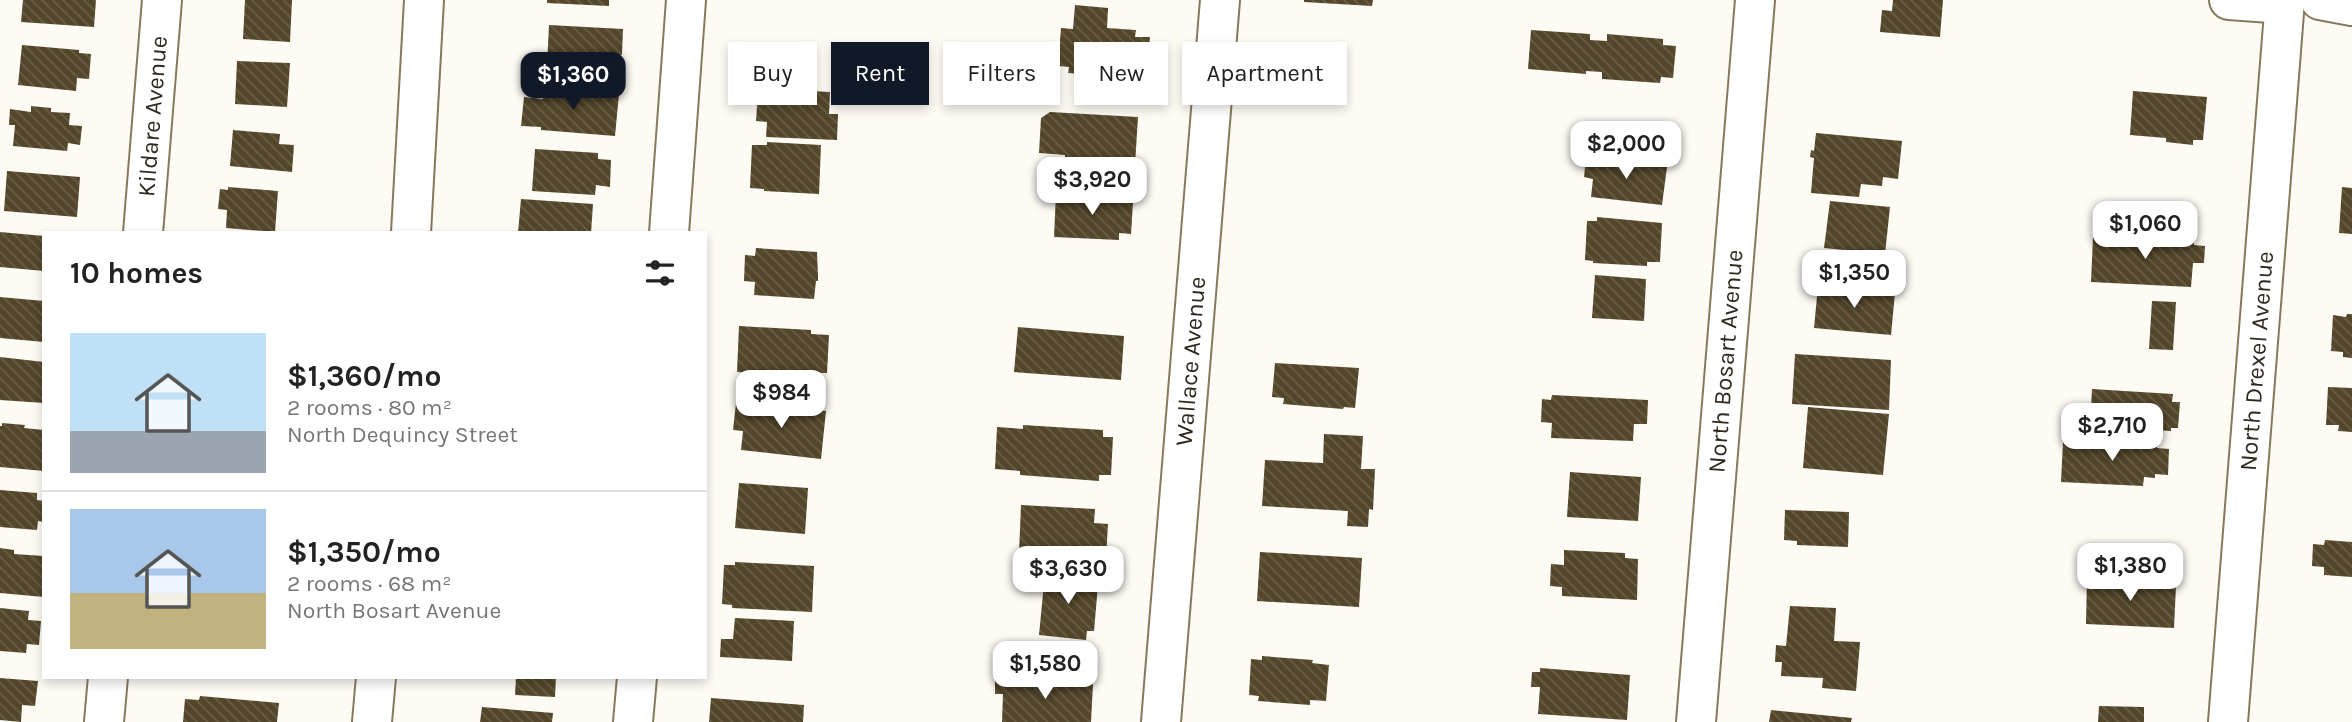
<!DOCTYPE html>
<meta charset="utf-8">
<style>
:root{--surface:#fff;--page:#f6f6f6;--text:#222;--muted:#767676;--line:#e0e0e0;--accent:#111827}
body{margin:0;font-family:Karla,sans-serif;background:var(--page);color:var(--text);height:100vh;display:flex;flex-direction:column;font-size:26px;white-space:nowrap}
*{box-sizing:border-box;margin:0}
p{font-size:23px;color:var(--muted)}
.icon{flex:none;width:38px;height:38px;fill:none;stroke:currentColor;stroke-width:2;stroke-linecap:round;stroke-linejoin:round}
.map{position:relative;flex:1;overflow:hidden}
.drawer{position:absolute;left:42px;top:231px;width:665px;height:448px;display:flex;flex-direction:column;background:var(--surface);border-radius:0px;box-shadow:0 4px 10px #0003}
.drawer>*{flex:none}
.banner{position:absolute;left:728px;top:42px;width:665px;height:63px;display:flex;gap:14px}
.price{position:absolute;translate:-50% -60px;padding:0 16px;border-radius:14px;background:#fff;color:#222;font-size:23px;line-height:46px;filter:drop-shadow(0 2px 4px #0008)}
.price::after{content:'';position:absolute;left:50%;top:42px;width:21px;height:16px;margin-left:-10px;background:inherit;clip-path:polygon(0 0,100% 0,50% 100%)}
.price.selected{background:var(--accent);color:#fff}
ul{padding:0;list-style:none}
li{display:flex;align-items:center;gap:21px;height:175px;padding:0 28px}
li+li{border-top:2px solid var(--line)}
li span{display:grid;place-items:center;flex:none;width:196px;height:140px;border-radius:0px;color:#555}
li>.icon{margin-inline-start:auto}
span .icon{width:84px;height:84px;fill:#fffc;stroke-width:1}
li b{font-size:30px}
h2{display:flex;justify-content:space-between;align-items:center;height:84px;padding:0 28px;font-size:30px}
.tag{padding:0 24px;border-radius:0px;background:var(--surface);box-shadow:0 4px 10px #0003;font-size:24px;line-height:63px}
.tag.selected{background:var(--accent);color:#fff}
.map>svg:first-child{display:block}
</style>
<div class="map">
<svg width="2352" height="722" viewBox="0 0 2352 722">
<defs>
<pattern id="building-back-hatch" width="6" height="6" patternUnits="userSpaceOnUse" patternTransform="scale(1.75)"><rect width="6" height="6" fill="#53462a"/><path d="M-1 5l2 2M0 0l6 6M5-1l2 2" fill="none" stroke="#695e47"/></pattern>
</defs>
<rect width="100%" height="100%" fill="#fefbf5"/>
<g fill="url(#building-back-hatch)">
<path d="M23,0H96L94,27L21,22Z"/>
<path d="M245,0H292L290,42L243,39Z"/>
<path d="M547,0H609V6L547,3Z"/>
<path d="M1304,0H1373L1372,6L1304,2Z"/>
<path d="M1893,0H1943L1940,37L1880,32L1882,10L1892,11Z"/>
<path d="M1075,5L1108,8L1107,28L1136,30L1135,37H1150L1146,76L1134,75V78L1068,73L1069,67L1058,66L1061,28L1073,29Z"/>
<path d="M549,25L623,29L622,55L608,54L607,69L547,66Z"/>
<path d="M1531,30L1590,34V40L1607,41V34L1663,39V45L1676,46L1673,78L1661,77L1660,83L1602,79V72L1586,71V74L1528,69Z"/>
<path d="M22,45L79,50V53L91,54L89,79L77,78L76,91L18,85Z"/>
<path d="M237,61L290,63L287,107L235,104Z"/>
<path d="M559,88L619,94L615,136L541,130V127L521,126L524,97L543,99L544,90L559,91Z"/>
<path d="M769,89L830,92L829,114H838L837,140L766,137L767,122L756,121L758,92H769Z"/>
<path d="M2133,91L2207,97L2203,140H2193V145L2166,142V138L2130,135Z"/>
<path d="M31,106L51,108V112L70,113L69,125L82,126L80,145L68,143L67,151L13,146L15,125H9L10,109L31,112Z"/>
<path d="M1050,112L1138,117L1135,165L1065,160V155L1039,153L1041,118Z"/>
<path d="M233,130L280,134L279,144L294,145L292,172L230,166Z"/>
<path d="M1816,133L1902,141L1898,179L1883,177L1882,186L1861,184L1859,197L1811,193L1814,158L1810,157L1811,150L1814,151Z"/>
<path d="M767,142L821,145L819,194L764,191V189L750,188L752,145H767Z"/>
<path d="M535,149L598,153V159L611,160L610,187L596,185L595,195L532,191Z"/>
<path d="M1586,158L1667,167L1662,205L1591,197L1593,179L1584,177Z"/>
<path d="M7,171L80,177L77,217L4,211Z"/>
<path d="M228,187L278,191L275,232L226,228L227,210L218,209L220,189L228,190Z"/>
<path d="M2342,187L2352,188V234L2339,233Z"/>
<path d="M1056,193L1122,196V201L1133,202L1131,234L1119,233V240L1054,237Z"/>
<path d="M521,199L593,204L591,233H518Z"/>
<path d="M1830,201L1890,207L1885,254L1824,248Z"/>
<path d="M1597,217L1662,223L1660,262H1647V266L1593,263V261L1585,260L1587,221H1597Z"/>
<path d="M0,232L44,236V271L0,267Z"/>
<path d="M2093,237L2194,241V245L2205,246L2204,263H2193L2191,287L2091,282Z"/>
<path d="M756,248L817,252L818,276V281H816L814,299L754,295L755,282L744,281L745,255L755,256Z"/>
<path d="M1595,275L1646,279L1644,321L1592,318Z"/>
<path d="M1818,286L1895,293L1891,335L1814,328Z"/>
<path d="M0,297L44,301V342L0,338Z"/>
<path d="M2152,301L2176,302L2173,350L2149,349Z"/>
<path d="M2347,314H2352V358L2343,357V352L2331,351L2333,315L2346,317Z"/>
<path d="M739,326L811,330V334L829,335L827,373H809V376L737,372Z"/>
<path d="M1018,327L1124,336L1121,380L1014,372Z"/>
<path d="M1795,354L1891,360L1889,410L1792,404Z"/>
<path d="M0,357L44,362V403L0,400Z"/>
<path d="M1275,363L1359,368L1355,408L1344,407L1343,409L1283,404L1284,398L1272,397Z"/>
<path d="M2328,387L2352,388V432L2338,431L2339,425H2326Z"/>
<path d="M2092,389L2173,394L2172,402H2180L2178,428H2171V431L2090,426Z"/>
<path d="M1552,395L1648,400L1647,424H1634L1633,441L1551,438L1552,423L1541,422L1542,399L1551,400Z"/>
<path d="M736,403L826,411L821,459L741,450L743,431L733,430Z"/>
<path d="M1808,407L1889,414L1883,475L1803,468Z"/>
<path d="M2,423L25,425L24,428L44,430V471L0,467V426H2Z"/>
<path d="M1023,425L1103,430V437H1113L1111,475H1099V481L1020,475V471L995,469L997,427L1023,429Z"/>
<path d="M1324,434L1363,436L1361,469H1375L1373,510L1369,509L1368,527L1347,526L1348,511L1262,506L1265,460L1323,463Z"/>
<path d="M2063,442L2157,446V448L2169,449L2168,475L2155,474V478L2144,477L2143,486L2061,482Z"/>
<path d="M1570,472L1641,477L1638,521L1567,517Z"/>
<path d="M739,483L808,488L805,534L735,528Z"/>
<path d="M0,490L37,493V500L44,501V522L38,521L37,530L0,527Z"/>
<path d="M1021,505L1095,509L1094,523L1108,524L1106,558L1019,553Z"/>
<path d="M1785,510L1849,512L1848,547L1797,545V541L1784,540Z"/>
<path d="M2325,540L2352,542V577L2324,575V567L2312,566L2313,544L2324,545Z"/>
<path d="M0,548L14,550V554L44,556V597L0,593Z"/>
<path d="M1564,550L1625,553V558L1638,559L1637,600L1562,596V587L1550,586L1551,564L1564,565Z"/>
<path d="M1260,552L1362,558L1359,607L1257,601Z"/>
<path d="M735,562L814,566L812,612L732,608V605L722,604L724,565H735Z"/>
<path d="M1045,573L1091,577V584L1098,585L1094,631H1087L1086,640L1039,635Z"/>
<path d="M2087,577L2167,581V586H2176L2174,628L2086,624Z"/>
<path d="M1790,606L1836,608L1834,641L1860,642L1856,691L1822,688L1823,678L1781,676L1782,662H1775L1776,645L1786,646Z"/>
<path d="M0,608L29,611L28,620L41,621L39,645L27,644L26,653L0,651Z"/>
<path d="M735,618L794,621L792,661L720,657L721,639H733Z"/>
<path d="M1262,656L1313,660L1312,663L1329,665L1326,701L1310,700V705L1258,701L1259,696L1249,695L1251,659L1262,660Z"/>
<path d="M1540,668L1630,675L1627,720L1538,714L1540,687H1531L1532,672H1540Z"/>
<path d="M516,677H556L555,697L515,695Z"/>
<path d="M0,678L38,681L35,706L22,705L21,722L0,720Z"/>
<path d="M995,679L1093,684L1091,722H1002L1003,694H995Z"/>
<path d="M200,696L279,703L277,722H183L185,699L199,700Z"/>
<path d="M711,698L804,705L803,722H709Z"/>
<path d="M2099,706L2144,707V722H2098Z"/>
<path d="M482,707L553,713L552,722H480Z"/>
<path d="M1771,710L1852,718L1851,722H1769Z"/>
</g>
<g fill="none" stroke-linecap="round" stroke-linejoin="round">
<defs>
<g id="minor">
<path d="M2229,0L2285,4"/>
<path d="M2320,0L2352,6"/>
<path id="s1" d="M143,233L162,0"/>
<path d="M411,233L424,0"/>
<path d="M669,233L686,0"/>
<path d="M104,722L108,677"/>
<path d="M372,722L376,677"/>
<path d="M633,722L637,677"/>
<path id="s2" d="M1161,722L1220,0"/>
<path id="s3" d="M1696,722L1755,0"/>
<path id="s4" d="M2228,722L2285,0"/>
</g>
</defs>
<use href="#minor" stroke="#87795c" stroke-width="42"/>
<use href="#minor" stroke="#fff" stroke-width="38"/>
</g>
<g text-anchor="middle" stroke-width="7" stroke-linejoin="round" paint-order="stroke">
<g font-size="24" fill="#2f291d" stroke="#fff">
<text dy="8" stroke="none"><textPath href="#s1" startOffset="117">Kildare Avenue</textPath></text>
<text dy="8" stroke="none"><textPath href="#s2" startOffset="362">Wallace Avenue</textPath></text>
<text dy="8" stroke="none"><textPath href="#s3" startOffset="362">North Bosart Avenue</textPath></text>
<text dy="8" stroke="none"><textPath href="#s4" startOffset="362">North Drexel Avenue</textPath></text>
</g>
</g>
</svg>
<b class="price selected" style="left:573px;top:112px">$1,360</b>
<b class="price" style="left:1626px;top:181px">$2,000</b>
<b class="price" style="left:1092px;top:217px">$3,920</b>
<b class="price" style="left:2145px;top:261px">$1,060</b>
<b class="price" style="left:1854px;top:310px">$1,350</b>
<b class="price" style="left:781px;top:430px">$984</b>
<b class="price" style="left:2112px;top:463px">$2,710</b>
<b class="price" style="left:2130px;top:603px">$1,380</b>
<b class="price" style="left:1068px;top:606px">$3,630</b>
<b class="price" style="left:1045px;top:701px">$1,580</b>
<div class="banner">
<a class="tag">Buy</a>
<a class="tag selected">Rent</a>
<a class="tag">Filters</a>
<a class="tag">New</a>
<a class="tag">Apartment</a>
</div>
<section class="drawer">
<h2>10 homes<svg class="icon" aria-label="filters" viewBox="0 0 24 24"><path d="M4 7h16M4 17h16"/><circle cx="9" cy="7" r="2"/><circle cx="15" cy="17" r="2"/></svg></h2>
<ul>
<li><span style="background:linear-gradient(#bfe0f5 70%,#9aa5b1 0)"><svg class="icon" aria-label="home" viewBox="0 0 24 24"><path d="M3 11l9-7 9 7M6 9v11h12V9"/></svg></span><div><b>$1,360/mo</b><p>2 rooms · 80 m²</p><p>North Dequincy Street</p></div></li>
<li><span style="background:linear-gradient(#a9c7e8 60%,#c2b280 0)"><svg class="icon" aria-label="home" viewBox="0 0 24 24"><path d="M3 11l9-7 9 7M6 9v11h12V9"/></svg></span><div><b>$1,350/mo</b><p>2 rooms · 68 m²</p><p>North Bosart Avenue</p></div></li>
</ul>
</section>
</div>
